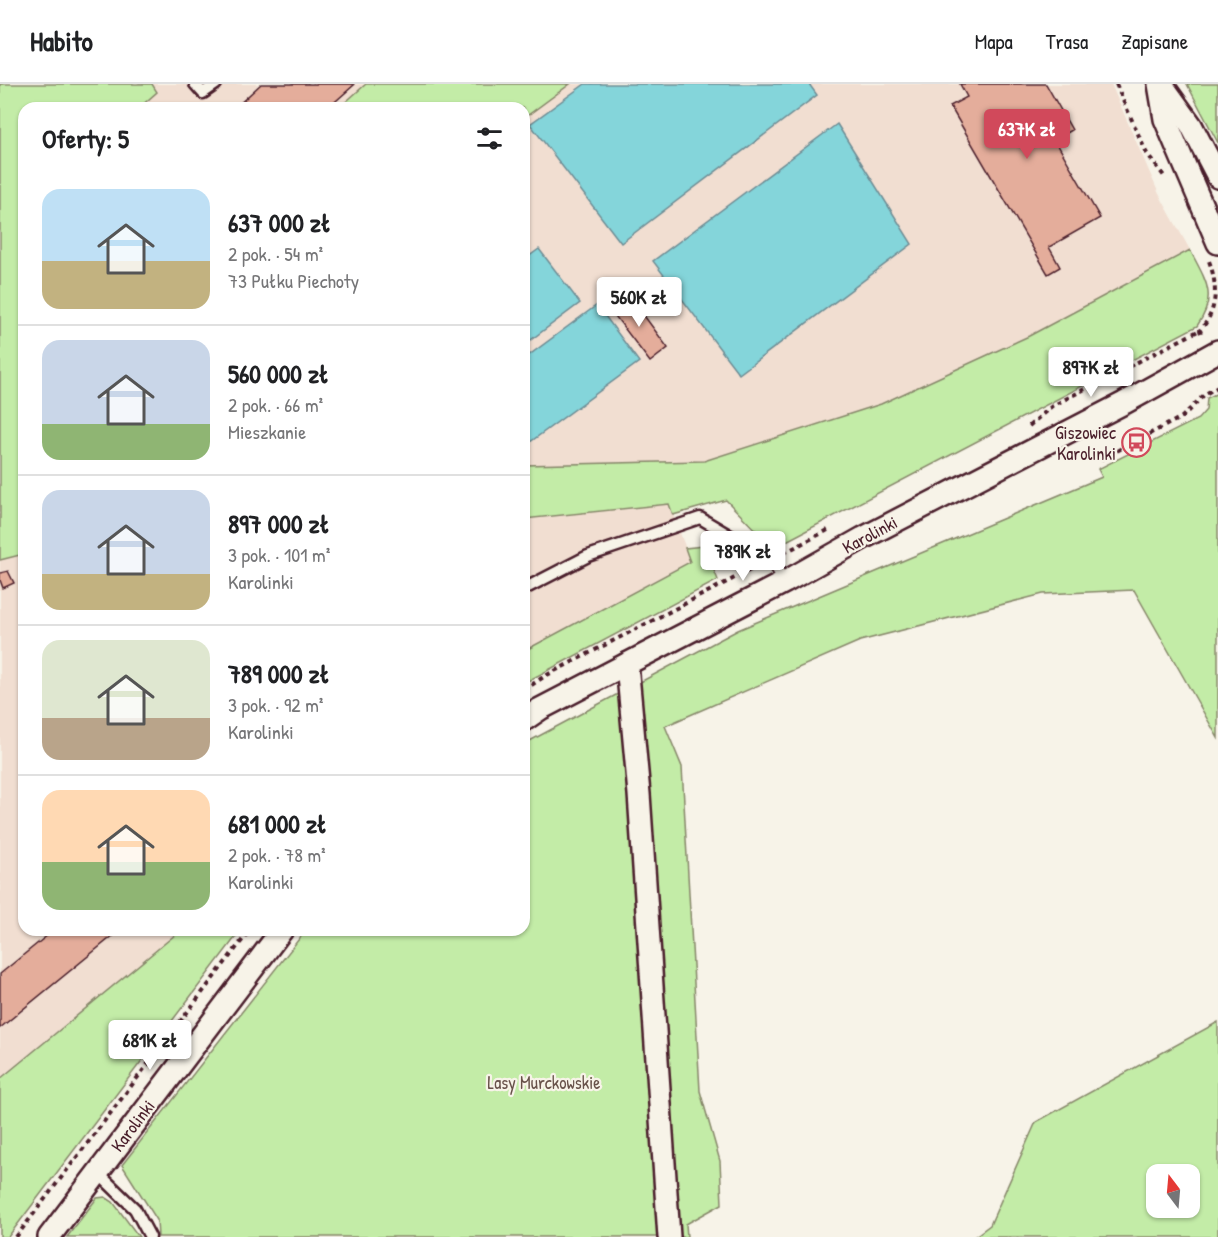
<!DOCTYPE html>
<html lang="pl">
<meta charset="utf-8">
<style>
:root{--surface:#fff;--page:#f6f6f6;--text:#202124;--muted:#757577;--line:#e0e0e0;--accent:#d1495b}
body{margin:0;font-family:"Patrick Hand",sans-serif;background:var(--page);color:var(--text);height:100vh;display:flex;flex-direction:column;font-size:22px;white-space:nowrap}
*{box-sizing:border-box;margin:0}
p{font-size:20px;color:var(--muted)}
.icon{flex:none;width:33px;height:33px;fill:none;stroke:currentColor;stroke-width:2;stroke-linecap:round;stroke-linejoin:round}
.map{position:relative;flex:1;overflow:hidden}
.sheet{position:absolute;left:18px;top:18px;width:512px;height:834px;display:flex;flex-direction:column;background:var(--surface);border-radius:18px;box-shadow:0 2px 4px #0004}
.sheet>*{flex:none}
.needle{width:39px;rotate:344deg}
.fabs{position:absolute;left:1146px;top:1080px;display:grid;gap:12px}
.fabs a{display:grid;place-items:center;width:54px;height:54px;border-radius:12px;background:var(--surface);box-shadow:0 2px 4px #0004;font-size:30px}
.price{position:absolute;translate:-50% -51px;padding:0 14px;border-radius:6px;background:#fff;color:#222;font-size:20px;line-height:39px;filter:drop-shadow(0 2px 3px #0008)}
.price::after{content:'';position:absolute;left:50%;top:36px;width:18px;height:14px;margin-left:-9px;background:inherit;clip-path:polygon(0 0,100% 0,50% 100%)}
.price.active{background:var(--accent);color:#fff}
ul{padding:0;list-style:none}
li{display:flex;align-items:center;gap:18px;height:150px;padding:0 24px}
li+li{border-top:2px solid var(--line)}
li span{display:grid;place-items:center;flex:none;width:168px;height:120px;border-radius:18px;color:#555}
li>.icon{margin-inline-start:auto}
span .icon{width:72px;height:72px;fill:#fffc;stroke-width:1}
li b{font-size:26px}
h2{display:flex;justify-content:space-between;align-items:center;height:72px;padding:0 24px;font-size:26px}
header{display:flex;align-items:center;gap:36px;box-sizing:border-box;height:84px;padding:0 30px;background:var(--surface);border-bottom:2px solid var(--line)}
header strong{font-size:28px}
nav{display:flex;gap:33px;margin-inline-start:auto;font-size:21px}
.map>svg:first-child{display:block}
</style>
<header>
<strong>Habito</strong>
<nav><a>Mapa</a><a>Trasa</a><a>Zapisane</a></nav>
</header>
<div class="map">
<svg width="1218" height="1153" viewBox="0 0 1218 1153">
<rect width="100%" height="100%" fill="#f7f3e8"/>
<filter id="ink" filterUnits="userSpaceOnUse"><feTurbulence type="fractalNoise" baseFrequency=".0167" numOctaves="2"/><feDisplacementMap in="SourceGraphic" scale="12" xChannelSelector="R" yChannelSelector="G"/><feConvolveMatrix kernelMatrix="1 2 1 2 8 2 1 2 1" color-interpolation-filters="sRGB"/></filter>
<g filter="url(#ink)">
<g fill="#f1ded1">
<path d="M152,0H366L339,24H139L157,8Z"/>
<path d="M570,0H1111L1159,110L1190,166L1029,252L881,320L704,377L524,381V34Z"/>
<path d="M669,420L691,478L524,567V435Z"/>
<path d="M24,470V846H181L0,995V476Z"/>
</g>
<g fill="#c3eca7" stroke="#868669" stroke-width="1.5" fill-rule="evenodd">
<path d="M0,0H152L157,8L139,24H24V470L0,476Z"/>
<path d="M366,0H570L524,34V24H339Z"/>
<path d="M1187,0H1218V59Z"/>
<path d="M1190,166C1206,197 1218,212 1197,242L773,464L726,416L673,431L669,420L524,435V381L704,377L881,320L1029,252Z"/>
<path d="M1218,309V654L1134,506L1043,510L860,557L665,642L682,683L700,1007L720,1077L722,1120L686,1140L687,1153H158L157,1136L122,1081L306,846H524V660L738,546L1102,393L1098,385L1198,335L1206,326L1207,314Z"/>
<path d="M704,462L718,496L524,599V567L690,478L685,464Z"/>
<path d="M181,846H241L8,1153H0V995Z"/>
<path d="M1218,938V1153H974L990,1141L1036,1038ZM1156,1090H1190V1124H1156Z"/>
<path d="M105,1113L113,1118L139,1153H67L97,1114Z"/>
</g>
<g fill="#84d5da" stroke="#6d8c94" stroke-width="1.5">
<path d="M585,0H809L817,11L621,159L530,40Z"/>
<path d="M837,40L912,160L739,290L653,177Z"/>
<path d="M539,165L580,219L524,261V176Z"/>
<path d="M597,221L639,278L526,361L524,359V275Z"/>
</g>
<g fill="#e4ad9b" stroke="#4a1f2b" stroke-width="1.5">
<path d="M261,0H353L354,1L328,24H235Z"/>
<path d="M960,0H1046L1072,46L1055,56L1100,134L1049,163L1060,183L1048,190L950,22L967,13Z"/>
<path d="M628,210L668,264L650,278L609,224Z"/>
<path d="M8,487L14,499L3,504L0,496V489Z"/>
<path d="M54,846H120L0,944V890Z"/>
</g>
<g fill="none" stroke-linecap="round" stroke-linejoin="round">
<defs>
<g id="service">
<path d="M195,0L203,9L216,0"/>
<path d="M524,505L588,472L700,434L771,476L785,498"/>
<path d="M98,1089L135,1125L150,1153"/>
</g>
<g id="minor">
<path d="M1159,0L1165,35L1218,159"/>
<path d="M1163,2L1191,41L1218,93"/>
<path d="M627,580L639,710L669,1153"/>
<path d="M524,636L540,625L785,498L863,454L1124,319L1218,267"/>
<path d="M49,1153L282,846"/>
</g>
</defs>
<use href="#service" stroke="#4a1f2b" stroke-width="15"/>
<use href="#minor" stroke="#4a1f2b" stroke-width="26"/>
<g stroke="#4a1f2b" stroke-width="4" stroke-dasharray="4.5 4.5" stroke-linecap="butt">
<path d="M1116,0L1146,68L1164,92"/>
<path d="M1201,249L1200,246C1218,227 1218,201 1209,177"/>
<path d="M1029,342L1052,322L1200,246"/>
<path d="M1101,375L1182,333L1205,310L1218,303"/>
<path d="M784,469L828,446"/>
<path d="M524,606L545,592L754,484"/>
<path d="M16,1153L250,846"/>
</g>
<use href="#service" stroke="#f7f3e8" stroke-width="10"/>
<use href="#minor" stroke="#f7f3e8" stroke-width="21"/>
</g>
</g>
<defs>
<symbol id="bus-ring" viewBox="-11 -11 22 22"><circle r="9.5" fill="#f7f3e8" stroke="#d1495b" stroke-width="1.5"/><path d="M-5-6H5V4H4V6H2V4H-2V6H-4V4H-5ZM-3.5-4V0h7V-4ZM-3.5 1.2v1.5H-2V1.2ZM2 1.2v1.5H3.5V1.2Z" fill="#d1495b"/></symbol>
</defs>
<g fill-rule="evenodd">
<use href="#bus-ring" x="1120" y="342" width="33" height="33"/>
</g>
<g text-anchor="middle" stroke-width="4.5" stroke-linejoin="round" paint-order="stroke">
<g font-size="18" fill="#4a1f2b" stroke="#f7f3e8" text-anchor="end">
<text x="1116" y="355">Giszowiec<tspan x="1116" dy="21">Karolinki</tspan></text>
</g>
<g font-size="18" fill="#4a1f2b" stroke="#f7f3e8">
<text transform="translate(870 451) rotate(-28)" y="6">Karolinki</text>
<text transform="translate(133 1042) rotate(-53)" y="6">Karolinki</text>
</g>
<g font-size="18" fill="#68524a" stroke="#f7f3e8">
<text x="544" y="1005">Lasy Murckowskie</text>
</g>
</g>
</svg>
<div class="fabs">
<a><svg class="needle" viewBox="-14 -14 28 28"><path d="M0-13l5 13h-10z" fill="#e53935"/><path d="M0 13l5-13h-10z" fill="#757577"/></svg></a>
</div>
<b class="price active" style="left:1027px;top:76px">637K zł</b>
<b class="price" style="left:639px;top:244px">560K zł</b>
<b class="price" style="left:1091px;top:314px">897K zł</b>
<b class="price" style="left:743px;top:498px">789K zł</b>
<b class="price" style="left:150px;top:987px">681K zł</b>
<section class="sheet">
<h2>Oferty: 5<svg class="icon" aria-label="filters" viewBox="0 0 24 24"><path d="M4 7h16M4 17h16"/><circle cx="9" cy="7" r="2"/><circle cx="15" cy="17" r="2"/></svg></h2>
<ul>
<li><span style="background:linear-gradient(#bfe0f5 60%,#c2b280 0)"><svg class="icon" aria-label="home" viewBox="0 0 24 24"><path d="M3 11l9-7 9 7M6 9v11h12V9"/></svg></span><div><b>637 000 zł</b><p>2 pok. · 54 m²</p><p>73 Pułku Piechoty</p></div></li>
<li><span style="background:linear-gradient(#c9d6e8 70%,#8fb573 0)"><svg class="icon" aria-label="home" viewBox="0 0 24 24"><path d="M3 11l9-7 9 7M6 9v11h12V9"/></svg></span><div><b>560 000 zł</b><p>2 pok. · 66 m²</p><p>Mieszkanie</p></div></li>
<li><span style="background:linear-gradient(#c9d6e8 70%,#c2b280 0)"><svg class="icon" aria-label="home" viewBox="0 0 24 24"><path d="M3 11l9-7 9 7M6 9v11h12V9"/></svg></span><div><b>897 000 zł</b><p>3 pok. · 101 m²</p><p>Karolinki</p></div></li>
<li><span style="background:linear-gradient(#dfe7d0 65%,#b9a48a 0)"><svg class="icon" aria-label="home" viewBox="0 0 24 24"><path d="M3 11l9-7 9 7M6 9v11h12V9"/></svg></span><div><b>789 000 zł</b><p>3 pok. · 92 m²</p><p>Karolinki</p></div></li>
<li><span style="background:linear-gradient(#ffd9b3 60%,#8fb573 0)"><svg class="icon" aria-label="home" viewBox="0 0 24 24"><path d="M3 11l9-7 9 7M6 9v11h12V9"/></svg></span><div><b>681 000 zł</b><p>2 pok. · 78 m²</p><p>Karolinki</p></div></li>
</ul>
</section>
</div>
